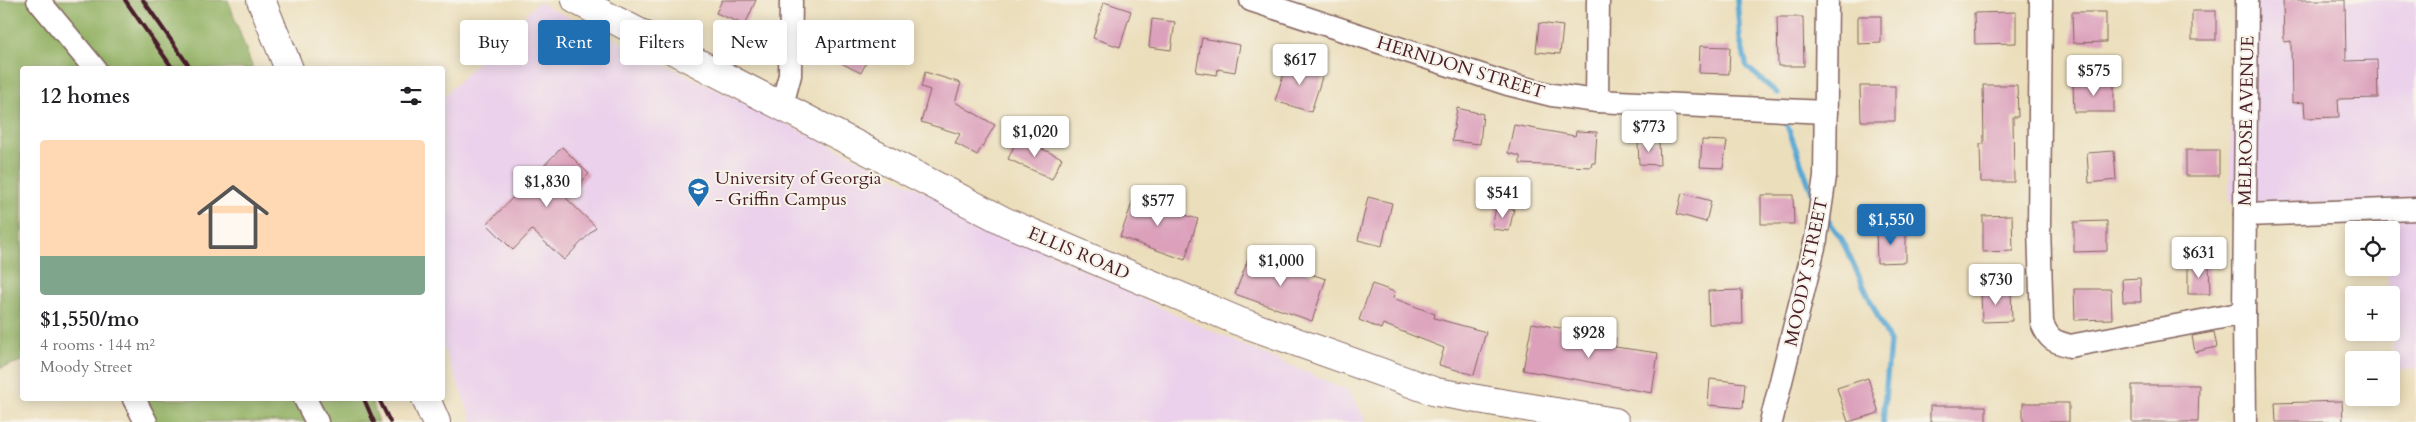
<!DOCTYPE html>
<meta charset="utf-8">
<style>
:root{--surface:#fff;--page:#f2f2f2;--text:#202124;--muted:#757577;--line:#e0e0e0;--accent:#1f6fb2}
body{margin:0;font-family:Cardo,serif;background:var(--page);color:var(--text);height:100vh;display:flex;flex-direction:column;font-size:19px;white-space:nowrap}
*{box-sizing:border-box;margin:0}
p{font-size:16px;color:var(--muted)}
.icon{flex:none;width:28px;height:28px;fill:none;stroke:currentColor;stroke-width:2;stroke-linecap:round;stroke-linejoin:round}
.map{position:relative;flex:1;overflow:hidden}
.drawer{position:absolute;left:20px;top:66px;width:425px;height:335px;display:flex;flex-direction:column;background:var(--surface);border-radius:5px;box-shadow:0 2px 12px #0003}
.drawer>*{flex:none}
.banner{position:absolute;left:460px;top:20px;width:475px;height:45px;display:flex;gap:10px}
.tools{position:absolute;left:2345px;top:221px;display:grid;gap:10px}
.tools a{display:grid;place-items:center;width:55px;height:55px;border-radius:5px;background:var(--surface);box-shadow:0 2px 12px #0003;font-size:25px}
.price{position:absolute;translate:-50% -42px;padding:0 11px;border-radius:5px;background:#fff;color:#222;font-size:16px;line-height:32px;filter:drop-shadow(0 1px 2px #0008)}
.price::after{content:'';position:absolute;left:50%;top:30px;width:15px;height:11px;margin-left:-8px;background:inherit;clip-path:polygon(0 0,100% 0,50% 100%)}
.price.current{background:var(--accent);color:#fff}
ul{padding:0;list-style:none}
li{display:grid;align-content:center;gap:10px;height:265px;padding:0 20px}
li+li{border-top:1px solid var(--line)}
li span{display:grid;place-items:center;height:155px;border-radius:5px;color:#555}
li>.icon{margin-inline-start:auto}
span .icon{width:90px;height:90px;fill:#fffc;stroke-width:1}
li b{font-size:21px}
h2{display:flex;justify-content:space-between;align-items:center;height:60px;padding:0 20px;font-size:21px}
.pill{padding:0 18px;border-radius:5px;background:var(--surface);box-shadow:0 2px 12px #0003;font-size:18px;line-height:45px}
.pill.current{background:var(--accent);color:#fff}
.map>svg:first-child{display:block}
</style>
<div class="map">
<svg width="2416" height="422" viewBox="0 0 2416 422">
<rect width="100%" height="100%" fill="#f7f3e8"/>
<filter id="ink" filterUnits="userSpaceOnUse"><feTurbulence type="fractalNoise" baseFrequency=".02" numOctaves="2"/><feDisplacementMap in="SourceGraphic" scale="10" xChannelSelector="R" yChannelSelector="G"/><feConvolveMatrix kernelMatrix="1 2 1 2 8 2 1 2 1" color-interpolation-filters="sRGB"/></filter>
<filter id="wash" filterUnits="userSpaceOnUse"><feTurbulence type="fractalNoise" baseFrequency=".0096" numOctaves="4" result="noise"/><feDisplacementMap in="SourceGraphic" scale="20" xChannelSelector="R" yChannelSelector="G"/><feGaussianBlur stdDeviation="1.12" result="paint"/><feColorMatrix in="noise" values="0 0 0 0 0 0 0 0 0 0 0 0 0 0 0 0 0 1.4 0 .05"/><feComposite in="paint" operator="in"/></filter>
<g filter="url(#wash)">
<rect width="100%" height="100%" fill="#ebdebb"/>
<g fill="#ebd1eb">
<path d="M2234,0H2416V369L2393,370L2391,295H2388L2387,268H2391V230H2385L2383,203L2229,202Z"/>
<path d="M538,2L1180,317L1349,391L1367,422H473L443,347V97Z"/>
</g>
<g fill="#92b164" stroke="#6e6848">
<path d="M0,0H228L253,69H22V361L0,368Z"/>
<path d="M123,399H371L379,422H137Z"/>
</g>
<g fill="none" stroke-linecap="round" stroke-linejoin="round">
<g stroke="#59a8d3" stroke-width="5.5">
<path d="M1737,0L1740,39L1747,67L1777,93"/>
<path d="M1787,125L1814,198"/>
<path d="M1825,216L1841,238L1890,342L1883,422"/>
</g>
</g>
<g id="blocks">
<g fill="#dca0bb">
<path d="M722,0H756L745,25L716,13Z"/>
<path d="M2283,0H2345L2346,61L2377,60L2378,98L2338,99L2339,117L2305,118L2304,102L2292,103L2291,41L2284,42Z"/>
<path d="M1104,2L1131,11L1120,47L1093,38Z"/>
<rect x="2192" y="11" width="24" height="29"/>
<path d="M2016,12V43L1975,44L1974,13Z"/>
<path d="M2072,12H2106V42L2073,43Z"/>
<path d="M1858,16H1881V43L1858,44Z"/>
<path d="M1777,17H1803L1804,66H1778Z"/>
<path d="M1152,19L1175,22L1171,50L1149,47Z"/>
<path d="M1539,23L1563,26L1560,54L1536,52Z"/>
<path d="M846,31L875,45L861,73L833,59Z"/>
<path d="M1202,38L1240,45L1235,72L1218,69L1217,75L1196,72Z"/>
<path d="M1700,46L1730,47L1729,74L1699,73Z"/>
<path d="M1288,60L1324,71L1311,112L1275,101Z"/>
<path d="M925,72L961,83L955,102L995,125L977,155L955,143L960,134L921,122L930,90L921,87Z"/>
<path d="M2073,83H2114V112H2074Z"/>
<path d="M1983,85H2017L2018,117H2013L2014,182H1981L1980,144H1984Z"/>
<path d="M1860,86H1895V121H1861Z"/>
<path d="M1457,108L1483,114L1480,144L1452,141Z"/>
<path d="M1514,125L1575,136L1576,131L1597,132L1595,163H1592L1591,167L1520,164V156L1508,153Z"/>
<path d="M1018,138L1062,158L1052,179L1008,159Z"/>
<path d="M1702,140L1727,141L1723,168L1700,167Z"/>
<path d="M1638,141H1659L1660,165L1639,164Z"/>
<path d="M562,147L589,174L566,198L596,227L564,260L532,230L513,250L487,224Z"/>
<rect x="2186" y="150" width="33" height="26"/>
<path d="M2114,151L2116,180L2089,183L2087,153Z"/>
<path d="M1137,189L1154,195L1151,205L1198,219L1185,260L1120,237Z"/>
<path d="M1682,193L1711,201L1706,222L1677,214Z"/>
<path d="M1761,195H1793L1794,224H1761Z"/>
<path d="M1368,197L1392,203L1382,246L1358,240Z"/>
<path d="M1496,206L1514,209L1509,231L1492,229Z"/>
<path d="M2012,215L2013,251L1983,252V216Z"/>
<path d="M2107,221V251L2074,252V222Z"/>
<path d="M1876,229H1906V262L1877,263Z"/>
<path d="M1250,254L1326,279L1312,321L1235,294Z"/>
<path d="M2209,264L2210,294H2188V265Z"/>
<path d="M2140,278L2141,302H2123L2122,279Z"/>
<path d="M1372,284L1395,292L1393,298L1435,314L1434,318L1486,332L1474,375L1439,365L1444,348L1383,324L1381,329L1359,320Z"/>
<path d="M2074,289H2111L2112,319L2075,320Z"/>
<path d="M1742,290L1743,324H1709L1708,291Z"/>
<path d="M2011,290L2012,321L1982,322L1981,291Z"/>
<path d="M1532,323L1616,338L1615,347L1658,353L1652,393L1523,370Z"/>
<path d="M2214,332L2217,347L2195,352L2192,336Z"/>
<path d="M1868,378L1879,413L1848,422L1837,388Z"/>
<path d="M1710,379L1745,383L1743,408L1708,405Z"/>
<path d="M2132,385H2199L2198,422H2132Z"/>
<path d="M2342,401L2343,422H2276L2275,403Z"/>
<rect x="2023" y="403" width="46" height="19"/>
<rect x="1930" y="406" width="56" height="16"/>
</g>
</g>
</g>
<g filter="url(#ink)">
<use href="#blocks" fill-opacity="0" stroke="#82625d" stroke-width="1"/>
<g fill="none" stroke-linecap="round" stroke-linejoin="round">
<defs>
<g id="street">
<path d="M38,0L95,69"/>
<path d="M1251,0L1508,84L1552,95L1597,101L1826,112"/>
<path d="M2041,0L2039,227L2042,323C2049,340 2053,341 2070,346L2244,313"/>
<path d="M1597,101L1598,0"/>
<path d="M782,105L790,75L791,0"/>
<path d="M2245,215L2416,209"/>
<path d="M134,399L146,422"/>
<path d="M305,399L317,422"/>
<path d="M1771,422L1816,239L1825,176L1827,0"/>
<path d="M2245,422L2244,313L2247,0"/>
</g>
<g id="secondary">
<path d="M261,0L289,69"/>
<path d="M576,0L1006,222L1238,321L1436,392L1615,422"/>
<path d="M426,399L436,422"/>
</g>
</defs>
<use href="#street" stroke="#82625d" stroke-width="25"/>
<use href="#secondary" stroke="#82625d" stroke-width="30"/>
<use href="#street" stroke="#fff" stroke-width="22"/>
<use href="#secondary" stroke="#fff" stroke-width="28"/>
<g stroke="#4a1f2b" stroke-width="4">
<path d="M125,0L173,69"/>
<path d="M143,0L191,69"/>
<path d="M364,399L374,422"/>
<path d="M379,399L390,422"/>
</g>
</g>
</g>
<defs>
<symbol id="university-pin" viewBox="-11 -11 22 30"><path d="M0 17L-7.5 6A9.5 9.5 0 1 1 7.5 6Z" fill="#1f6fb2" stroke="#f7f3e8"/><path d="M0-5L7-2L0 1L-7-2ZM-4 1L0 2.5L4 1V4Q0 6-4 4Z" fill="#fff"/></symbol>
</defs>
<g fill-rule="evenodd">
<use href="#university-pin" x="686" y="176" width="25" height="34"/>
</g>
<g text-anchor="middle" stroke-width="4" stroke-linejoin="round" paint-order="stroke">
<g font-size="18" fill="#4a1f2b" stroke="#f7f3e8">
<text transform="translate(1461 67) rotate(17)" y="6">HERNDON STREET</text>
<text transform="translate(2246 121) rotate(-89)" y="6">MELROSE AVENUE</text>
<text transform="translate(1079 253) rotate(23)" y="6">ELLIS ROAD</text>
<text transform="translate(1806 272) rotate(-78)" y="6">MOODY STREET</text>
</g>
<g font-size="18" fill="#4a1f2b" stroke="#f7f3e8" text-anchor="start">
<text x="715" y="184">University of Georgia<tspan x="715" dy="21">- Griffin Campus</tspan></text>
</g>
</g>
</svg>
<div class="tools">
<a><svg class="icon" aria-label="locate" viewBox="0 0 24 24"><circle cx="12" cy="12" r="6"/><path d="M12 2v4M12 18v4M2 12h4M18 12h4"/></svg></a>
<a>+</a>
<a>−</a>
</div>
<b class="price" style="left:1300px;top:86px">$617</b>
<b class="price" style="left:2094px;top:97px">$575</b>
<b class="price" style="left:1649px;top:153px">$773</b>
<b class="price" style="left:1035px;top:158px">$1,020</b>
<b class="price" style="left:547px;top:208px">$1,830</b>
<b class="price" style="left:1503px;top:219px">$541</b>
<b class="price" style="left:1158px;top:227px">$577</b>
<b class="price current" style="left:1891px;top:246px">$1,550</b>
<b class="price" style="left:2199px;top:279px">$631</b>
<b class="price" style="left:1281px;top:287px">$1,000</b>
<b class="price" style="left:1996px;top:306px">$730</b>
<b class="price" style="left:1589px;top:359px">$928</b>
<div class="banner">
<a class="pill">Buy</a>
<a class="pill current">Rent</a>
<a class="pill">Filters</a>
<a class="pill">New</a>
<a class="pill">Apartment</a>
</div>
<section class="drawer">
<h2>12 homes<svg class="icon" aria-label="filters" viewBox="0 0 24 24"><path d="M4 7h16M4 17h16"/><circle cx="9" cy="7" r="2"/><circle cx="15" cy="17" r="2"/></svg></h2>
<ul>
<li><span style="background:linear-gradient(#ffd9b3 75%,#7fa58c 0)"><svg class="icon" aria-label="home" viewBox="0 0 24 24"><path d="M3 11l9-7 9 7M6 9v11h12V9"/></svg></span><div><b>$1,550/mo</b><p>4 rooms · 144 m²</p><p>Moody Street</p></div></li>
</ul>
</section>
</div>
